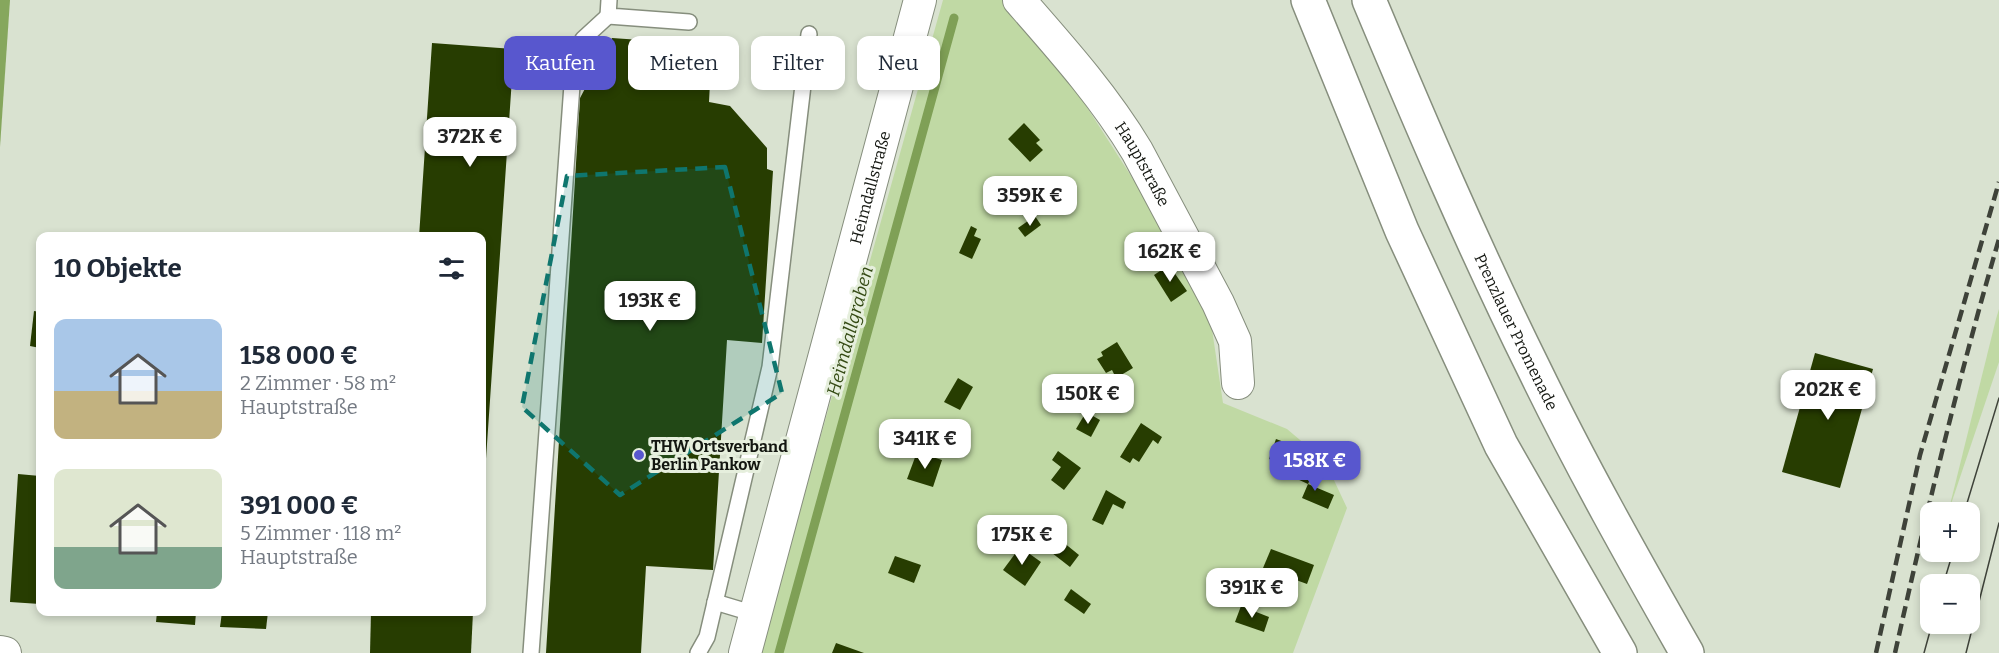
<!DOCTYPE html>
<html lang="de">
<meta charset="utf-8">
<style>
:root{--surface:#fff;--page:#f2f2f3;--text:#1f2937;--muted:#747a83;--accent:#5857ce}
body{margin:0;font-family:Bitter,serif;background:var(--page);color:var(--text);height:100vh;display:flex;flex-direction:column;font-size:22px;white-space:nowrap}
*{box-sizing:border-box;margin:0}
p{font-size:20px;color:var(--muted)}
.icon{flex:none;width:33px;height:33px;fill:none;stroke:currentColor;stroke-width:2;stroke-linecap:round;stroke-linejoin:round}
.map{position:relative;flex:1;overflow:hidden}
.drawer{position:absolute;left:36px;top:232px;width:450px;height:384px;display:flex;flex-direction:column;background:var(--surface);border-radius:12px;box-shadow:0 3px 9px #0003}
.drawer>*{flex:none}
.guide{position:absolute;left:504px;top:36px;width:570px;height:54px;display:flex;gap:12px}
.controls{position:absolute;left:1920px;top:502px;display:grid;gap:12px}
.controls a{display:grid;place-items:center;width:60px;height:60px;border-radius:12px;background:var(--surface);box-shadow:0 3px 9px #0003;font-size:30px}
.price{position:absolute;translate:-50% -51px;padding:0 14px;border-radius:12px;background:#fff;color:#222;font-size:20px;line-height:39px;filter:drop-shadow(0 2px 3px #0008)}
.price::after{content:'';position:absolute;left:50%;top:36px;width:18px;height:14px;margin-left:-9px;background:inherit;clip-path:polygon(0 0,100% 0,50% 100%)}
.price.active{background:var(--accent);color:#fff}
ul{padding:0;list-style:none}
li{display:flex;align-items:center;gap:18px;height:150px;padding:0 18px}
li span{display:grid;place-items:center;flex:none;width:168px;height:120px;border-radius:12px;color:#555}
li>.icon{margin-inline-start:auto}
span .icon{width:72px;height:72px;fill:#fffc;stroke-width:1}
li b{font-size:26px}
h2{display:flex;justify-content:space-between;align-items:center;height:72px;padding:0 18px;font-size:26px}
.pill{padding:0 21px;border-radius:12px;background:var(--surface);box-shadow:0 3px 9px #0003;font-size:21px;line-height:54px}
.pill.active{background:var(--accent);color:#fff}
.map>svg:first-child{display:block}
</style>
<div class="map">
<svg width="1999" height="653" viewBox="0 0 1999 653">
<rect width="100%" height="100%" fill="#d9e2d0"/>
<g fill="#c0d9a4">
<path d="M943,0H1004L1065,73L1158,218L1210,316L1223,403L1287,429L1325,461L1347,508L1293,653H760Z"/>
<path d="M1999,309V362L1948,513L1996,319Z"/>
</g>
<path fill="#86a75d" d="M0,0H10L0,147Z"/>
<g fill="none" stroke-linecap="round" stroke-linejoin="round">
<path stroke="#7fa056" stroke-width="9" d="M779,653L954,18"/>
</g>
<g fill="#273d01">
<path d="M612,38L712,45L709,102L730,106L767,148V169L773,171L762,343L727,340L713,570L646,566L641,653H546L580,98Z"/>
<path d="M432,43L514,49L484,488H482V237H419Z"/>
<path d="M1024,123L1040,140L1036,143L1043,150L1030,162L1008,139Z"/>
<path d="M1035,216L1041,225L1025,237L1018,228Z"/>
<path d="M971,226L977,229L974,236L981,239L972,259L959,253Z"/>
<path d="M1169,265L1187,291L1171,302L1154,275Z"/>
<path d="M34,311L40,312V348L30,346Z"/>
<path d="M1117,342L1133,368L1116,378L1112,370L1106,373L1097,359L1103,356L1101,352Z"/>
<path d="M1815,353L1873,369L1840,488L1782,472Z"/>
<path d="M958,378L973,387L960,410L944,402Z"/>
<path d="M1086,412L1100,420L1091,437L1076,429Z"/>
<path d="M1141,423L1162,437L1158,444L1153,440L1139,462L1133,458L1130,463L1120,457Z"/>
<path d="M1276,439L1295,446L1288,466L1269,459Z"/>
<path d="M1058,451L1081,468L1064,490L1051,480L1061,467L1052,460Z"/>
<path d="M917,452L942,460L933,487L907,479Z"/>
<path d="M1299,470L1312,475L1308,484L1334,495L1328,509L1302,498L1308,484L1295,478Z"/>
<path d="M18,474L40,476V604L10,602Z"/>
<path d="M1106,490L1126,502L1123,509L1113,504L1103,525L1092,520Z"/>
<path d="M1053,534L1079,555L1070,567L1043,546Z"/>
<path d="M1020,547L1041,562L1025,586L1003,570Z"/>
<path d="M1271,549L1314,565L1307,584L1263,568Z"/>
<path d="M895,556L921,565L914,583L888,573Z"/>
<path d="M1071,589L1091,604L1084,614L1064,600Z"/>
<path d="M1241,606L1269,617L1264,632L1235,622Z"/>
<path d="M157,612H196L195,625L156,622Z"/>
<path d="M222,612H268L266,629L220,627Z"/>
<path d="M371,612H473L471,653H370Z"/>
<path d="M836,643L864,653H832Z"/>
</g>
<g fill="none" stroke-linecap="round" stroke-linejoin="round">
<defs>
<g id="lane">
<path d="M609,0L608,16L689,22"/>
<path d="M715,602L755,614"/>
<path d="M531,653L572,85L583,39L608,16"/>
<path d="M698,653L707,637L770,367L809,34"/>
</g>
<g id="street">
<path id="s1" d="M1019,0C1061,48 1104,96 1137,151L1218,303L1235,341L1238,383"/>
<path d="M0,652L5,653"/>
<path id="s2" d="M745,653L920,0"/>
</g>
<g id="primary">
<path d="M1308,0L1402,231L1501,445L1620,653"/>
<path id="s3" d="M1369,0C1421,124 1474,248 1534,369C1581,466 1634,560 1687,653"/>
</g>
</defs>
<use href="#lane" stroke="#868e7d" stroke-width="18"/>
<use href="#street" stroke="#868e7d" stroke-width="34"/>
<use href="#primary" stroke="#868e7d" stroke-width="36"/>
<use href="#lane" stroke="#fff" stroke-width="15"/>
<use href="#street" stroke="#fff" stroke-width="32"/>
<use href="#primary" stroke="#fff" stroke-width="33"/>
<g stroke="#3e4239" stroke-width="1.5">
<path d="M1964,513L1999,398"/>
<path d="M1943,585L1953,552"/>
<path d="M1924,653L1932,624"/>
<path d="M1966,653L1999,523"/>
</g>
<g stroke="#3e4239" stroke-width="4.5" stroke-dasharray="12 6" stroke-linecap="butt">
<path d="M1876,653L1920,455L1999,182"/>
<path d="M1895,653C1926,514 1959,376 1999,239"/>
</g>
</g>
<path fill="#0f766e" fill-opacity="0.2" stroke="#0f766e" stroke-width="4.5" stroke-dasharray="12 8" stroke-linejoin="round" d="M725,167L782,393L620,495L522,407L567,176Z"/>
<circle fill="#5857ce" stroke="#e6efdd" stroke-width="2" cx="639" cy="455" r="6"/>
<g text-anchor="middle" stroke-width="6" stroke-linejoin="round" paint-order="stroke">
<g font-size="16" fill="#131610" stroke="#e6efdd">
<text dy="6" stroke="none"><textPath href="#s1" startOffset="206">Hauptstraße</textPath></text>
<text dy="6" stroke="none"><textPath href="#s2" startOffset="482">Heimdallstraße</textPath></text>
<text dy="6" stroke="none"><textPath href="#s3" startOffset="363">Prenzlauer Promenade</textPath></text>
</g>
<g font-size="16" font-weight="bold" fill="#131610" stroke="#e6efdd" text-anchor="start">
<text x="651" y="452">THW Ortsverband<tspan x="651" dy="18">Berlin Pankow</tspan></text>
</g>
<g font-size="18" font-style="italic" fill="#344a14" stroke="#e6efdd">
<text transform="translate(850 331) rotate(-75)" y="6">Heimdallgraben</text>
</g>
</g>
</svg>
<div class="controls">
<a>+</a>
<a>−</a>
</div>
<b class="price" style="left:470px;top:168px">372K €</b>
<b class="price" style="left:1030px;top:227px">359K €</b>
<b class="price" style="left:1170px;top:283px">162K €</b>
<b class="price" style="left:650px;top:332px">193K €</b>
<b class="price" style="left:1828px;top:421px">202K €</b>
<b class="price" style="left:1088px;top:425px">150K €</b>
<b class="price" style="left:925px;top:470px">341K €</b>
<b class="price active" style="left:1315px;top:492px">158K €</b>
<b class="price" style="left:1022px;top:566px">175K €</b>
<b class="price" style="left:1252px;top:619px">391K €</b>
<div class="guide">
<a class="pill active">Kaufen</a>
<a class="pill">Mieten</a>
<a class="pill">Filter</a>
<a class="pill">Neu</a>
</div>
<section class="drawer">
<h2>10 Objekte<svg class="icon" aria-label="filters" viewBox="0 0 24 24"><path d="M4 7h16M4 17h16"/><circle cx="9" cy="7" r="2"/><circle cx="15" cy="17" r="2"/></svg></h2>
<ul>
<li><span style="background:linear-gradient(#a9c7e8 60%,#c2b280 0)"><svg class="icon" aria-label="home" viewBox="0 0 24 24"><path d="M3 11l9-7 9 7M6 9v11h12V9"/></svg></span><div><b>158 000 €</b><p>2 Zimmer · 58 m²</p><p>Hauptstraße</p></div></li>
<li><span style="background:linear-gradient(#dfe7d0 65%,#7fa58c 0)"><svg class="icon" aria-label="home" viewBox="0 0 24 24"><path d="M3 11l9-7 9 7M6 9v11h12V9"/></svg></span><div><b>391 000 €</b><p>5 Zimmer · 118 m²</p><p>Hauptstraße</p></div></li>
</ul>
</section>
</div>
